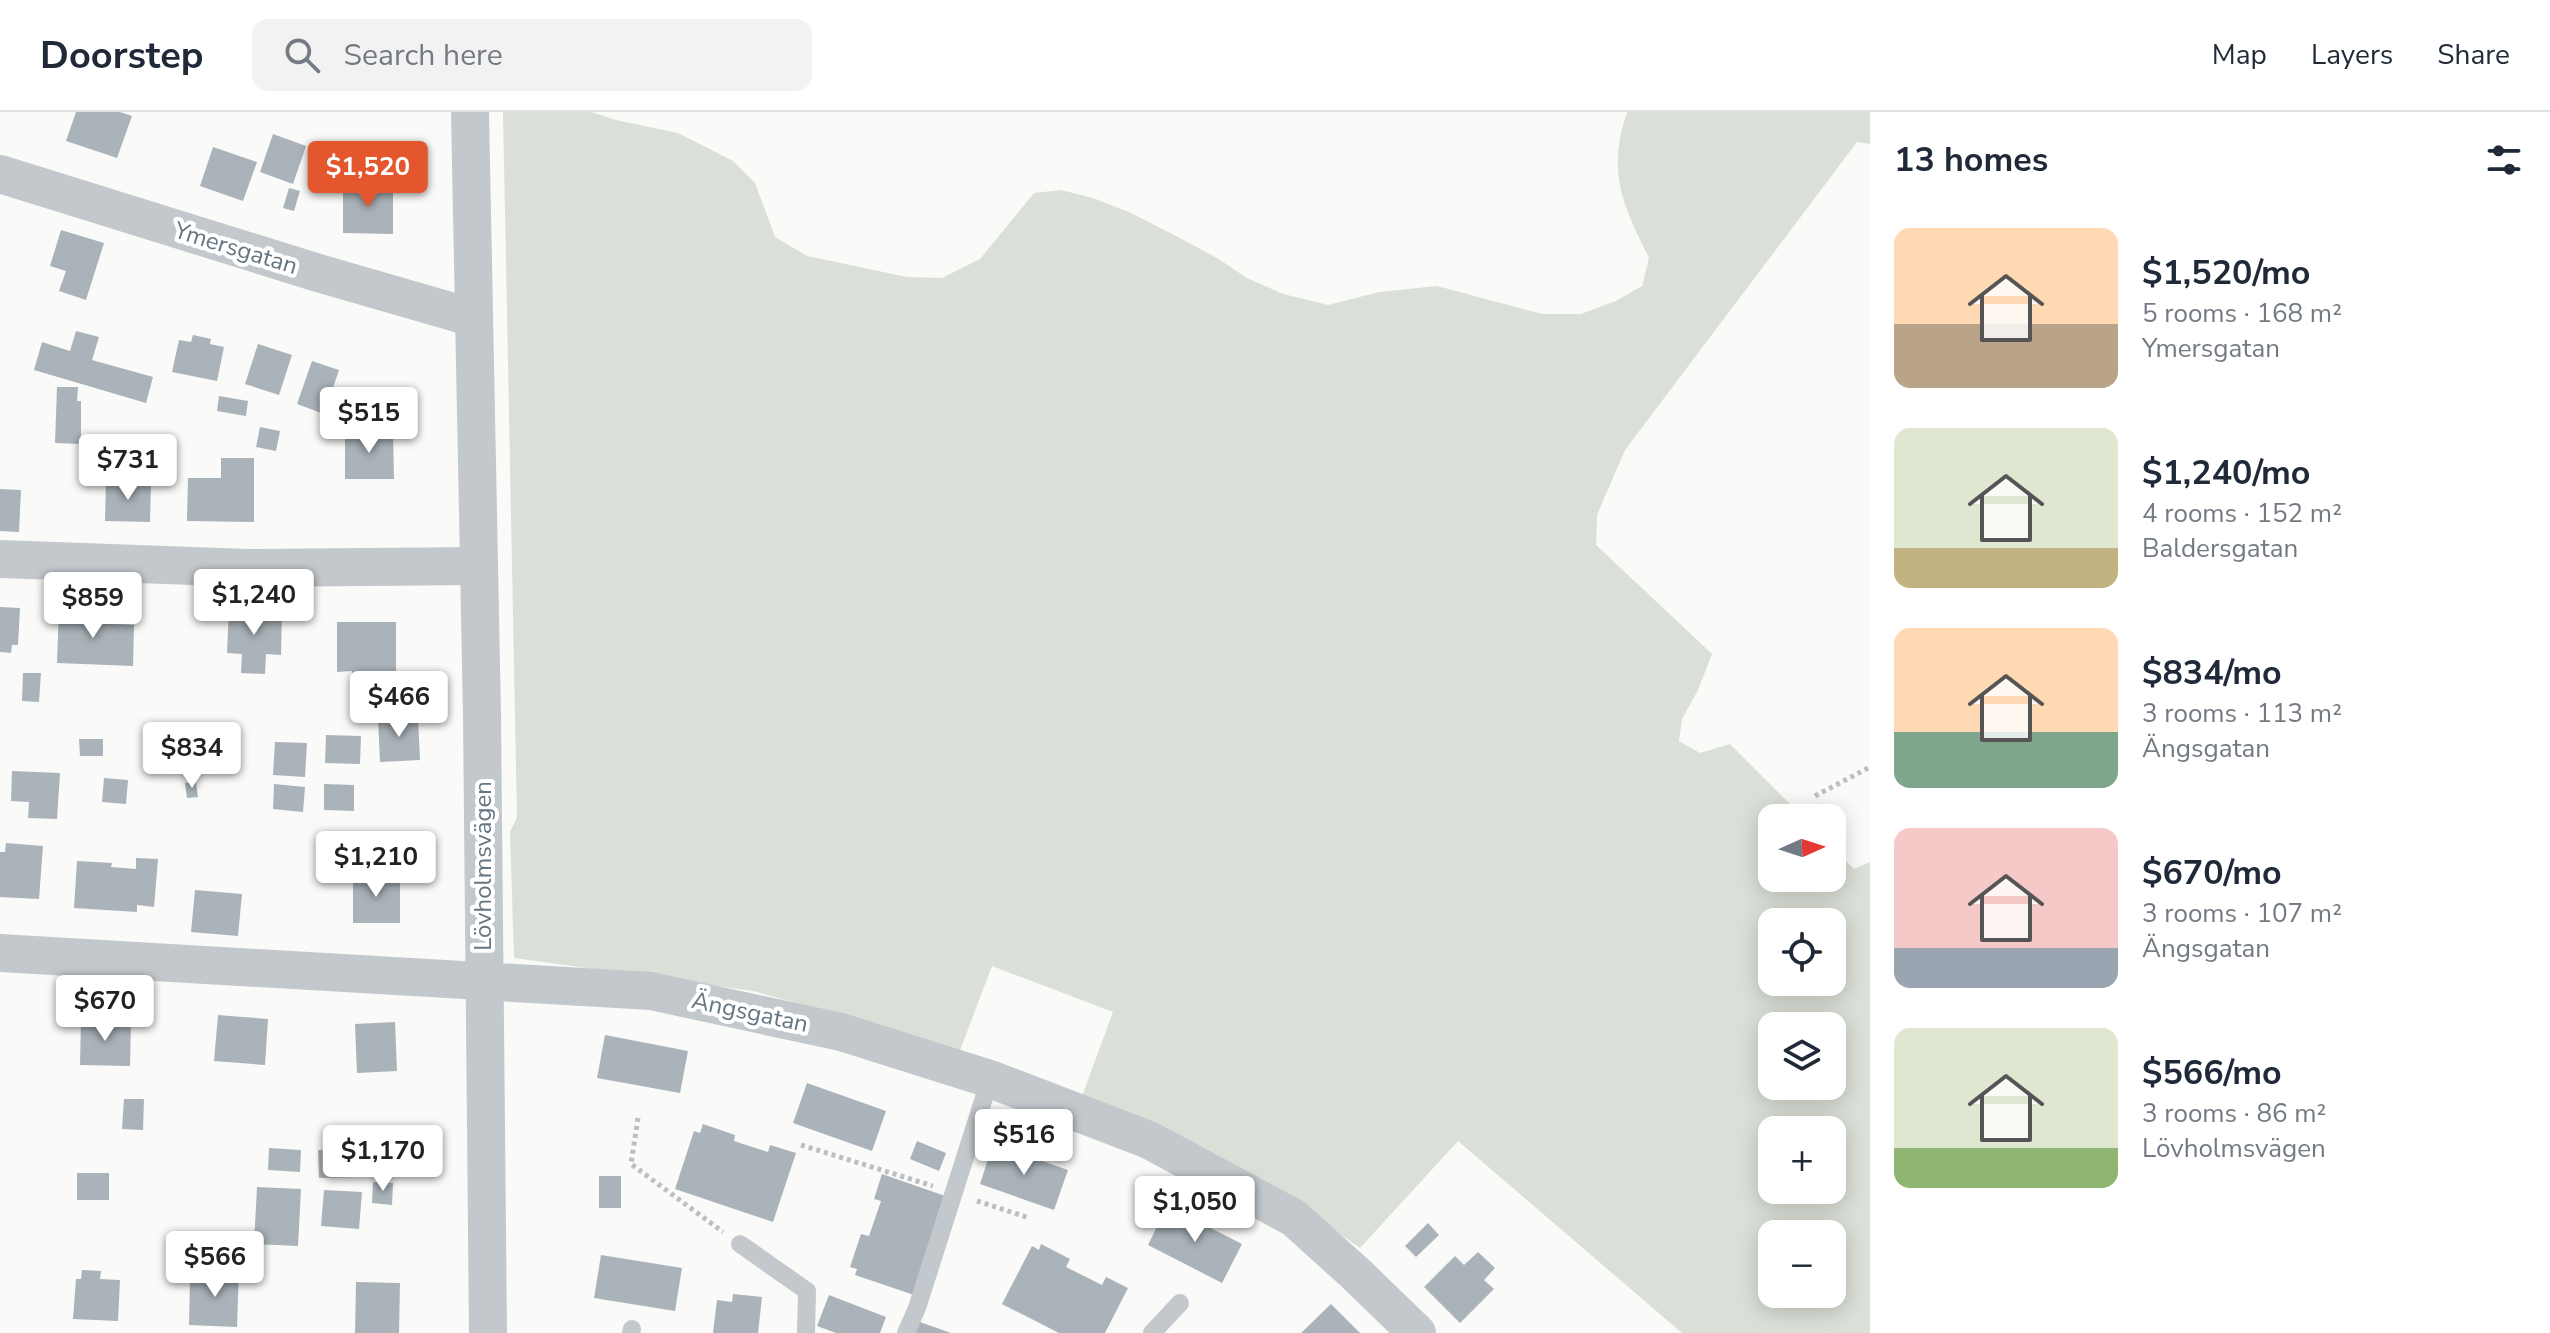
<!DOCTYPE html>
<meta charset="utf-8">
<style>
:root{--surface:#fff;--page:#f2f2f3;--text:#1f2937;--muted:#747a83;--line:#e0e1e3;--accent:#e4572e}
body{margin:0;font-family:"Nunito Sans",sans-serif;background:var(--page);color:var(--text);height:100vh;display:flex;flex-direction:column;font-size:30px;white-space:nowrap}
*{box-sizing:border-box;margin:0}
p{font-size:26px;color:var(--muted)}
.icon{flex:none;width:44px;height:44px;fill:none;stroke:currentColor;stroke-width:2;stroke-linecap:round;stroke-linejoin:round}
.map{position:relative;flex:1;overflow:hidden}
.sheet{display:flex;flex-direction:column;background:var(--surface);width:680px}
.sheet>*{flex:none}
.needle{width:52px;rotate:87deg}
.buttons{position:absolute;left:1758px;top:692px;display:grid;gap:16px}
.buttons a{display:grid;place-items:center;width:88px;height:88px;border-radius:16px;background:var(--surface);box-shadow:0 4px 20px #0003;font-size:40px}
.price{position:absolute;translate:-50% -68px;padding:0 18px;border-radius:8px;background:#fff;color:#222;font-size:26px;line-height:52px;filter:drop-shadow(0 2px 4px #0008)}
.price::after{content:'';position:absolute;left:50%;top:48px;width:24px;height:18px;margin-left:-12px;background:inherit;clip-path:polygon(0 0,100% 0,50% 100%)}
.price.on{background:var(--accent);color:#fff}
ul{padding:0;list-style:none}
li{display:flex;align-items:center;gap:24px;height:200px;padding:0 24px}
li span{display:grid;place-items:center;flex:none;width:224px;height:160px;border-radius:16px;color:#555}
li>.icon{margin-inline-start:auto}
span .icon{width:96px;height:96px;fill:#fffc;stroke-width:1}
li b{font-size:34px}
h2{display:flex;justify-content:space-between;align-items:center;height:96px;padding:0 24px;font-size:34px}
header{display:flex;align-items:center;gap:48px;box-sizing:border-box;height:112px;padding:0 40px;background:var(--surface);border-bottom:2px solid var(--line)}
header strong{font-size:38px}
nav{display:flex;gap:44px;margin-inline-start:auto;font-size:28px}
.search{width:560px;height:72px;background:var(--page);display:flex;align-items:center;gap:20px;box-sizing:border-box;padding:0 28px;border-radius:16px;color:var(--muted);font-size:30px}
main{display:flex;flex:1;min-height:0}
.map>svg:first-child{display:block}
</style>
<header>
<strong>Doorstep</strong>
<div class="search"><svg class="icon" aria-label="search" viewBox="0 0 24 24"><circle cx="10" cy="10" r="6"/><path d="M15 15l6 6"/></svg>Search here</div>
<nav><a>Map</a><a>Layers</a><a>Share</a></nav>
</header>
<main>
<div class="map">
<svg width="1870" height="1221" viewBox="0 0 1870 1221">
<rect width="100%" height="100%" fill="#fafaf8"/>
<path fill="#dadfd7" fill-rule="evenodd" d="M503,0H591L616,8L678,21L733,49L755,71L775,125L807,144L907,165L942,166L980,147L1034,81L1061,78L1093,86L1131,101L1176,124L1217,146L1247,166L1283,182L1328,193L1379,180L1437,174L1542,202H1581L1616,189L1642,174L1649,146C1622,91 1607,61 1627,0H1870V32L1857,30L1625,338L1597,403L1596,433L1712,542L1698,578L1682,607L1679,629L1700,641L1730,632L1804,706H1772V766H1832V735L1854,757L1870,750V1221H1682L1458,1029L1360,1136L1299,1093L1081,987L1113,900L992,854L959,941L878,914L753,879L514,846L510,720L517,705ZM1772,810H1832V870H1772ZM1772,914H1832V974H1772ZM1772,1018H1832V1078H1772ZM1772,1122H1832V1182H1772Z"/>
<g fill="#aab3b9">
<path d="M76,0H120L132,4L117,46L66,29Z"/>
<path d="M273,22L306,34L293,72L260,60Z"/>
<path d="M213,35L257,50L243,89L200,74Z"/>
<path d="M343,72H393V122L343,121Z"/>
<path d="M289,76L300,79L294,99L283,96Z"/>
<path d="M61,118L104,131L86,188L59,179L66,159L50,154Z"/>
<path d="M76,219L99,225L92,248L153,265L146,291L34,258L42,230L70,239Z"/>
<path d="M193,223L211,227L210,232L224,235L217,269L172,260L179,228L191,230Z"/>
<path d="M258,232L292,243L279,283L245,272Z"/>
<path d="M312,249L339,258L324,302L297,292Z"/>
<path d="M57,275H78L77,289H81V332L55,331Z"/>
<path d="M219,284L248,289L246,304L217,299Z"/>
<path d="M260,315L280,319L276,339L256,335Z"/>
<path d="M393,319L394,367H345V320Z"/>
<path d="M221,346H254V410L187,409L188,366H221Z"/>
<path d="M106,369L151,370L150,410L105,409Z"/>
<path d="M0,377L21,378L19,420L0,419Z"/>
<path d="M0,495L20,496L18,533H12L11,541L0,540Z"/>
<path d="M59,495L92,496V511L134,513L133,554L57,551Z"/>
<path d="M229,495L282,498L281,543L266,542L265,562L241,561L242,542L227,541Z"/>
<path d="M337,510H396V559H372V570H352V559L337,560Z"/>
<path d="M23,561H41L39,590L22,589Z"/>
<path d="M418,605L420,648L380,650L378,606Z"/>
<path d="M204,623L205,644L185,645L184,624Z"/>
<path d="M326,623L361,624L360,652L325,651Z"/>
<path d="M79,627H103V644H80Z"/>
<path d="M275,630L307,631L305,665L273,663Z"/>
<path d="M12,659L60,661L57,707L28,706L29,690L11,689Z"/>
<path d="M104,666L128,668L126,692L102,690Z"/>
<path d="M196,670L198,685L187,686L185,671Z"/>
<path d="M274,672L305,675L303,700L273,697Z"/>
<path d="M324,672L354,673V699L324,698Z"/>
<path d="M6,731L43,734L39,787L0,785V740H5Z"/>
<path d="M136,746L158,747L154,795L137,793V800L74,796L77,749L112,751L111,755L136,757Z"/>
<path d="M353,763L400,764V811H353Z"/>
<path d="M195,778L242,782L238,824L191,820Z"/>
<path d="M218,903L268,907L265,953L214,949Z"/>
<path d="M81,907L131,909L130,954L80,953Z"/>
<path d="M395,910L397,959L357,961L355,912Z"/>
<path d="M605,923L688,939L680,981L597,966Z"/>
<path d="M807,971L886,999L872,1039L793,1011Z"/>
<path d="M124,987H144L143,1018L122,1017Z"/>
<path d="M703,1012L735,1023L734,1029L768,1040L770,1033L796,1041L773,1110L675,1077L694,1019L700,1021Z"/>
<path d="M917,1029L946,1041L939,1059L910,1047Z"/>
<path d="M993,1032L1068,1058L1054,1098L980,1072Z"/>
<path d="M269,1036L301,1038L300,1060L268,1058Z"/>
<path d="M356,1037L357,1065L319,1066L318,1038Z"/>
<rect x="77" y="1061" width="32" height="27"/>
<path d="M882,1062L948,1085L914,1183L855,1163L857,1157L850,1155L861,1122L869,1124L881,1089L874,1087Z"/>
<rect x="599" y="1064" width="22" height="32"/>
<path d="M373,1070L393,1071L392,1093L372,1091Z"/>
<path d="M257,1075L301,1077L298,1134L254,1132Z"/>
<path d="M324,1078L362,1080L359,1117L321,1114Z"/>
<path d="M1167,1094L1242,1132L1222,1171L1148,1133Z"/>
<path d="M1428,1111L1439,1123L1416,1145L1405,1134Z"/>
<path d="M1041,1132L1070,1147L1066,1155L1102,1173L1106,1165L1128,1176L1105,1221H1059L1002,1192L1032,1134L1039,1138Z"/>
<path d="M1478,1140L1495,1156L1484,1168L1494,1177L1460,1211L1424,1175L1455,1144L1464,1153Z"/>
<path d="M601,1143L682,1156L675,1199L594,1186Z"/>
<path d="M211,1156L239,1157L237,1215L189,1213L190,1167H211Z"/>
<path d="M82,1158L101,1159L100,1167L120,1168L118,1209L73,1207L76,1167H81Z"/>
<path d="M356,1170L400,1171L399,1221H355Z"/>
<path d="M733,1182L762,1185L758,1221H713L717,1188L732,1190Z"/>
<path d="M829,1183L886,1205L880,1221H836L817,1214Z"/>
<path d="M1331,1192L1360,1221H1301Z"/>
<path d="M917,1209L951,1221H913Z"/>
</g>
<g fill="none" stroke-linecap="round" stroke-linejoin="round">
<g stroke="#bbbfc2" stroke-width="5" stroke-dasharray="4 4" stroke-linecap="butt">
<path d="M1815,684L1870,655"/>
<path d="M638,1006L631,1052L723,1120"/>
<path d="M801,1033L933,1074"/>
<path d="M977,1089L1029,1106"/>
</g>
<g stroke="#c3c8cc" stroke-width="18">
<path d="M740,1132L807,1179L806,1221"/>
<path d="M631,1221L632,1217"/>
<path d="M906,1221L917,1196L990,967"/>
<path d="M1152,1221L1180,1191"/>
</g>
<g stroke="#c3c8cc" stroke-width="38">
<path d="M470,0L482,603L488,1221"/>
<path d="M0,62L315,160L474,206"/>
<path d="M0,447L248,456L479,454"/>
<path d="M0,841L651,879L841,920L990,967L1149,1028L1294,1106L1355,1161L1417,1221"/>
</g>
</g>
<g text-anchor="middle" stroke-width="8" stroke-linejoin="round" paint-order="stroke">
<g font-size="24" fill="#657683" stroke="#fff">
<text transform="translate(236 136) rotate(17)" y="8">Ymersgatan</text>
<text transform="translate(483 754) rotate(-90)" y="8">Lövholmsvägen</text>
<text transform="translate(750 900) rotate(12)" y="8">Ängsgatan</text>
</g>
</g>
</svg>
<div class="buttons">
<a><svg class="needle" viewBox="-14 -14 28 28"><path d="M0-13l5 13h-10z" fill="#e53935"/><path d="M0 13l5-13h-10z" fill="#747a83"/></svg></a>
<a><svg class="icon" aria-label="locate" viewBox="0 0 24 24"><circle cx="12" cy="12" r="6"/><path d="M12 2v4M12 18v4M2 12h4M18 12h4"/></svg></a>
<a><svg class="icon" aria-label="layers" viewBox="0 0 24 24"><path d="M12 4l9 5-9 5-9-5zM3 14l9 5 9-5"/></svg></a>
<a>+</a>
<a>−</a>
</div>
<b class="price on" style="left:368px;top:97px">$1,520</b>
<b class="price" style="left:369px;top:343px">$515</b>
<b class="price" style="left:128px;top:390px">$731</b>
<b class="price" style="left:254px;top:525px">$1,240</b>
<b class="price" style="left:93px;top:528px">$859</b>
<b class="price" style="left:399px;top:627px">$466</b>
<b class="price" style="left:192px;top:678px">$834</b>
<b class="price" style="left:376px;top:787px">$1,210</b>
<b class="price" style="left:105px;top:931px">$670</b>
<b class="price" style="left:1024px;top:1065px">$516</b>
<b class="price" style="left:383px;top:1081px">$1,170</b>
<b class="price" style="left:1195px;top:1132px">$1,050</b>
<b class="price" style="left:215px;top:1187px">$566</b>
</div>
<section class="sheet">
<h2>13 homes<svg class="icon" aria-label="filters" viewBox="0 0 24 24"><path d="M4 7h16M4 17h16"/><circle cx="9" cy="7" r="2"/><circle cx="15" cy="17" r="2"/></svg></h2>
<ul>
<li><span style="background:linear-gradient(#ffd9b3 60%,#b9a48a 0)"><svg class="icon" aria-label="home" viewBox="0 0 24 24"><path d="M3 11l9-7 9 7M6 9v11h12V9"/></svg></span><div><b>$1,520/mo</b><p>5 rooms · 168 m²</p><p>Ymersgatan</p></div></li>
<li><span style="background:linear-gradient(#dfe7d0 75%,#c2b280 0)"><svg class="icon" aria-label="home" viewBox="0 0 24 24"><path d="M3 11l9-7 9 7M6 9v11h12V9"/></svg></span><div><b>$1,240/mo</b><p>4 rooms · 152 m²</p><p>Baldersgatan</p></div></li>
<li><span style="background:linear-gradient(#ffd9b3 65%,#7fa58c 0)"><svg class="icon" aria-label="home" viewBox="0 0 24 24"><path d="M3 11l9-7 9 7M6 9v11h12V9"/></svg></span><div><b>$834/mo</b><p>3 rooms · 113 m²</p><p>Ängsgatan</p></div></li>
<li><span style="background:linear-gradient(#f6c9c9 75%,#9aa5b1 0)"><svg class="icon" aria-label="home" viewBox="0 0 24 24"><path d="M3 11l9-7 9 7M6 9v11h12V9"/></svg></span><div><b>$670/mo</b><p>3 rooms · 107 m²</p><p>Ängsgatan</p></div></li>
<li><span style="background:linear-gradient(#dfe7d0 75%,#8fb573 0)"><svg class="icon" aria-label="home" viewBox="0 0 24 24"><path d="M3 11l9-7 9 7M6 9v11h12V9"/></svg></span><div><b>$566/mo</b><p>3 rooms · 86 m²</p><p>Lövholmsvägen</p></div></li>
</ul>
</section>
</main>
